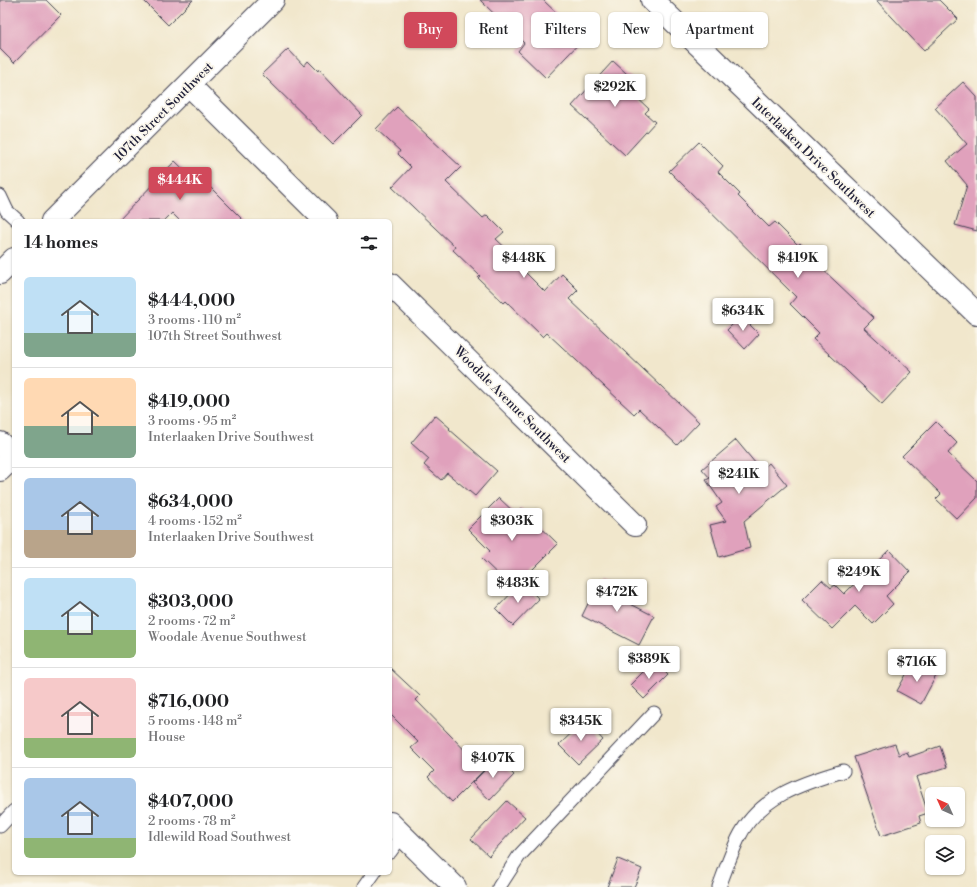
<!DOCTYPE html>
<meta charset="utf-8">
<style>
:root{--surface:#fff;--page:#f6f6f6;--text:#202124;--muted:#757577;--line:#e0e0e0;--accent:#d1495b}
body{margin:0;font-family:"Libre Bodoni",serif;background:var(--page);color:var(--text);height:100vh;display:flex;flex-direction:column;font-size:15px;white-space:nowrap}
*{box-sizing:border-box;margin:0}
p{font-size:13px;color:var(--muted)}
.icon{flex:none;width:22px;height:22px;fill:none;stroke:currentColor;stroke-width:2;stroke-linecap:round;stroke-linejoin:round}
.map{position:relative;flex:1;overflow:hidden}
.panel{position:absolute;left:12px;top:219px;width:380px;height:656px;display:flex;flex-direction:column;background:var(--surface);border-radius:6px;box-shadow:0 1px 3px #0004}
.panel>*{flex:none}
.top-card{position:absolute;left:404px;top:12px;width:380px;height:36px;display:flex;gap:8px}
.needle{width:26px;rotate:315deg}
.buttons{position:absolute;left:925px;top:787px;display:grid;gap:8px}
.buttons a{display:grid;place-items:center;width:40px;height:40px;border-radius:6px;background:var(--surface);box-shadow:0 1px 3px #0004;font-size:20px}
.price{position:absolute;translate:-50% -34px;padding:0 9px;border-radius:4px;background:#fff;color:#222;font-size:13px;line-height:26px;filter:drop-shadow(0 1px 2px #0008)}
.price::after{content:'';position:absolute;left:50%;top:24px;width:12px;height:9px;margin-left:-6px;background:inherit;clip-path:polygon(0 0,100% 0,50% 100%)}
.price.active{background:var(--accent);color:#fff}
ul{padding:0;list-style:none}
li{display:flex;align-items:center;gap:12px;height:100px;padding:0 12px}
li+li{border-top:1px solid var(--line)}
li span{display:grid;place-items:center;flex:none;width:112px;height:80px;border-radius:6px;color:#555}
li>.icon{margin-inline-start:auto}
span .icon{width:48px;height:48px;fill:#fffc;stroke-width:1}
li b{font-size:17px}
h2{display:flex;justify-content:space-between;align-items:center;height:48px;padding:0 12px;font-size:17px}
.chip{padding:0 14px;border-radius:6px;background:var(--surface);box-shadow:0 1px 3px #0004;font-size:14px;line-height:36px}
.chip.active{background:var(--accent);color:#fff}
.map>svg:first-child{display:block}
</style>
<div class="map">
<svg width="977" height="887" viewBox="0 0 977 887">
<rect width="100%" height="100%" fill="#fbf7ec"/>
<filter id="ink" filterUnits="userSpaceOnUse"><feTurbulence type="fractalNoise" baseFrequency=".025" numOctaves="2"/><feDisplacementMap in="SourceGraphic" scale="8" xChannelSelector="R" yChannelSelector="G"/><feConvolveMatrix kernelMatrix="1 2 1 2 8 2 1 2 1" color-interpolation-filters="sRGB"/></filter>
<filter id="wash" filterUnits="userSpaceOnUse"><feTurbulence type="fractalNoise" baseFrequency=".012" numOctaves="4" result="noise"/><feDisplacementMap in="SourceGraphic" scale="16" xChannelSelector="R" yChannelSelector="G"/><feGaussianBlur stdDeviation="0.9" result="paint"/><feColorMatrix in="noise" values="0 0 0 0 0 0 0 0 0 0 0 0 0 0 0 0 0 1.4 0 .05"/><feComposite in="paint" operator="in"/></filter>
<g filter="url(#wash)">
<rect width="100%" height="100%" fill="#f1e7cc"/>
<g id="blocks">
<g fill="#e0a1bc">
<path d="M0,0H46L61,15L14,63L0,49Z"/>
<path d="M143,0H193L168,25Z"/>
<path d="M480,0H543L567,23L571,20L587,35L546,78L518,51L524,43Z"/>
<path d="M876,0H939L958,19L924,51Z"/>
<path d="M288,49L304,66L308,61L318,71L319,69L362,115L333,144L262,74Z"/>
<path d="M613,61L640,86L633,94L649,109L645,113L655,122L625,155L572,106Z"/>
<path d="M963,82L977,97V231L955,225L967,185L947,161L967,144L935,108Z"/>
<path d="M397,107L461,167L446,182L483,218L487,215L504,232L496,239L513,255L511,258L545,292L562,274L578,290L569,299L699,422L677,445L639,409L634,414L547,333L543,337L506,301L504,303L478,278L480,276L453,250L455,247L392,187L411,167L398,154L400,151L376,129Z"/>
<path d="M699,142L723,166L718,172L740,194L738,196L769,227L775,222L798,245L800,243L819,262L817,264L874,318L864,328L912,372L882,404L813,339L819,333L790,304L796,297L669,171Z"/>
<path d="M175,161L207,192L211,188L244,221H180L172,213L164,221H118Z"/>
<path d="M741,316L759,334L745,349L727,330Z"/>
<path d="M435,415L450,428L449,429L497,471L475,496L447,473L441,480L424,465L429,459L411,443Z"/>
<path d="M936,422L957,443L948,453L977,481V498L957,519L936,499L941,494L902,456Z"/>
<path d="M736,440L761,470L769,463L787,485L744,521L750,548L719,557L710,525L726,521L716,507L722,503L706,480L710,478L702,469Z"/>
<path d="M499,498L516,514L521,508L558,544L513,589L482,559L490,551L468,529Z"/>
<path d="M889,550L910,572L886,596L893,604L873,624L855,606L832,629L802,600L822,580L831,588L835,585L844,594Z"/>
<path d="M600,579L625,592L621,599L654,616L639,645L582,616Z"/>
<path d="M522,582L539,599L513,626L496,609Z"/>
<path d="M654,661L668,675L644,699L630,685Z"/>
<path d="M913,662L937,674L921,704L897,691Z"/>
<path d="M390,668L420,696L416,700L484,770L452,802L428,777L434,771L411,748L418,742L390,714Z"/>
<path d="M585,720L603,740L578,764L559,745Z"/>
<path d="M895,744L899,755L907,752L909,757L940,746L947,767L916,777L928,813L919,816L921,823L881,836L854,757Z"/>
<path d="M497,758L514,775L490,800L472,783Z"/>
<path d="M507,801L525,817L489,856L471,839Z"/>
<path d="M618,859L642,869L634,887H607Z"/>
</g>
</g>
</g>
<g filter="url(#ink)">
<use href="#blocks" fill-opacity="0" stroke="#414051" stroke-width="1"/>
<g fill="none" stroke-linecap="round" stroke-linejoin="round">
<defs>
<g id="service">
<path d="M0,196L7,211L18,221"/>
<path d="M0,826L14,811"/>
<path d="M390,852L402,835"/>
<path d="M364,887L374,873"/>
<path d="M499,887L519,856L654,713"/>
<path d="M719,887C725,871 731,854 738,839C758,797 802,783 843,771"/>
</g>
<g id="minor">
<path d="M189,85L326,221"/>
<path d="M52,221L273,0"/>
<path d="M0,273L14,259"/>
<path d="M390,284L635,525"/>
<path d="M0,470L14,456"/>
</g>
<g id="tertiary">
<path d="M652,0L977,314"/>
<path d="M0,443L14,456"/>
<path d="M390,823L455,887"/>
</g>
</defs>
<use href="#service" stroke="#414051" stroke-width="15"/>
<use href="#minor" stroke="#414051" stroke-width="24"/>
<use href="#tertiary" stroke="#414051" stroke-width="24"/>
<use href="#service" stroke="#fff" stroke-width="13"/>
<use href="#minor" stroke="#fff" stroke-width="22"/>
<use href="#tertiary" stroke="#fff" stroke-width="22"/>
</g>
</g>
<g text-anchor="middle" stroke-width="3.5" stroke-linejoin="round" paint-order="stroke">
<g font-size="13" fill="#22223b" stroke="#fbf7ec">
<text transform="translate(163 111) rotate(-45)" y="5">107th Street Southwest</text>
<text transform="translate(814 157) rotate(44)" y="5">Interlaaken Drive Southwest</text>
<text transform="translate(513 404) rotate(45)" y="5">Woodale Avenue Southwest</text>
</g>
</g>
</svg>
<div class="buttons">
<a><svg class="needle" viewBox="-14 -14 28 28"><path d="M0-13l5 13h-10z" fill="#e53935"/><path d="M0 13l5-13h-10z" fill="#757577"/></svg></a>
<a><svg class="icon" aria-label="layers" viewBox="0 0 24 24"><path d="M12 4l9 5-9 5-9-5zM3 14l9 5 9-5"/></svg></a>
</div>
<b class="price" style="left:615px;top:108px">$292K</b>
<b class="price active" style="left:180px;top:201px">$444K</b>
<b class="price" style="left:524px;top:279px">$448K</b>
<b class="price" style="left:798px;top:279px">$419K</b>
<b class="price" style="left:743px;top:332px">$634K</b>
<b class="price" style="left:739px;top:495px">$241K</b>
<b class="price" style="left:512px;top:542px">$303K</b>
<b class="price" style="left:859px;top:593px">$249K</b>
<b class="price" style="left:518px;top:604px">$483K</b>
<b class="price" style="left:617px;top:613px">$472K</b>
<b class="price" style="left:649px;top:680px">$389K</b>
<b class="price" style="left:917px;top:683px">$716K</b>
<b class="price" style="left:581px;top:742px">$345K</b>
<b class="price" style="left:493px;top:779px">$407K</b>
<div class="top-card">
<a class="chip active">Buy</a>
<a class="chip">Rent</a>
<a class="chip">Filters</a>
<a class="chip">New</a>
<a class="chip">Apartment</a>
</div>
<section class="panel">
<h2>14 homes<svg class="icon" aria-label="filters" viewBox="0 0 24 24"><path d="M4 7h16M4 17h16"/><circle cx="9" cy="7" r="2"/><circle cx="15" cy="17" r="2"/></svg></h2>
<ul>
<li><span style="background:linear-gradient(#bfe0f5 70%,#7fa58c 0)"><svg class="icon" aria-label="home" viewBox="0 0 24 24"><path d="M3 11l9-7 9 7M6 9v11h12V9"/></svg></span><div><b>$444,000</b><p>3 rooms · 110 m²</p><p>107th Street Southwest</p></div></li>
<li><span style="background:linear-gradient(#ffd9b3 60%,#7fa58c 0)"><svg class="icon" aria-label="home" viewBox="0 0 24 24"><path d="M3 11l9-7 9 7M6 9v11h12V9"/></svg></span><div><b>$419,000</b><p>3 rooms · 95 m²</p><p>Interlaaken Drive Southwest</p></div></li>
<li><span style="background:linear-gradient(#a9c7e8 65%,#b9a48a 0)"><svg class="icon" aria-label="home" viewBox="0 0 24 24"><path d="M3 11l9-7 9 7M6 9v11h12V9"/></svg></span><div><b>$634,000</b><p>4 rooms · 152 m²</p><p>Interlaaken Drive Southwest</p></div></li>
<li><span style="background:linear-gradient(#bfe0f5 65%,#8fb573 0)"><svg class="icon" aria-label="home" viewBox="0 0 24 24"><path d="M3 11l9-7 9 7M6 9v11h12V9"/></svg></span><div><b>$303,000</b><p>2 rooms · 72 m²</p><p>Woodale Avenue Southwest</p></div></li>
<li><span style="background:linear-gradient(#f6c9c9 75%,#8fb573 0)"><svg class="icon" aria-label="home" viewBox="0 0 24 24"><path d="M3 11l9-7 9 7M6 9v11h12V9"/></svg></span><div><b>$716,000</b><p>5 rooms · 148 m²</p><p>House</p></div></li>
<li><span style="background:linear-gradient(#a9c7e8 75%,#8fb573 0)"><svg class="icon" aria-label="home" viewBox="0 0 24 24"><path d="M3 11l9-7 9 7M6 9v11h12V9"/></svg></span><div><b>$407,000</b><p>2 rooms · 78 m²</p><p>Idlewild Road Southwest</p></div></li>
</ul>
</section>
</div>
